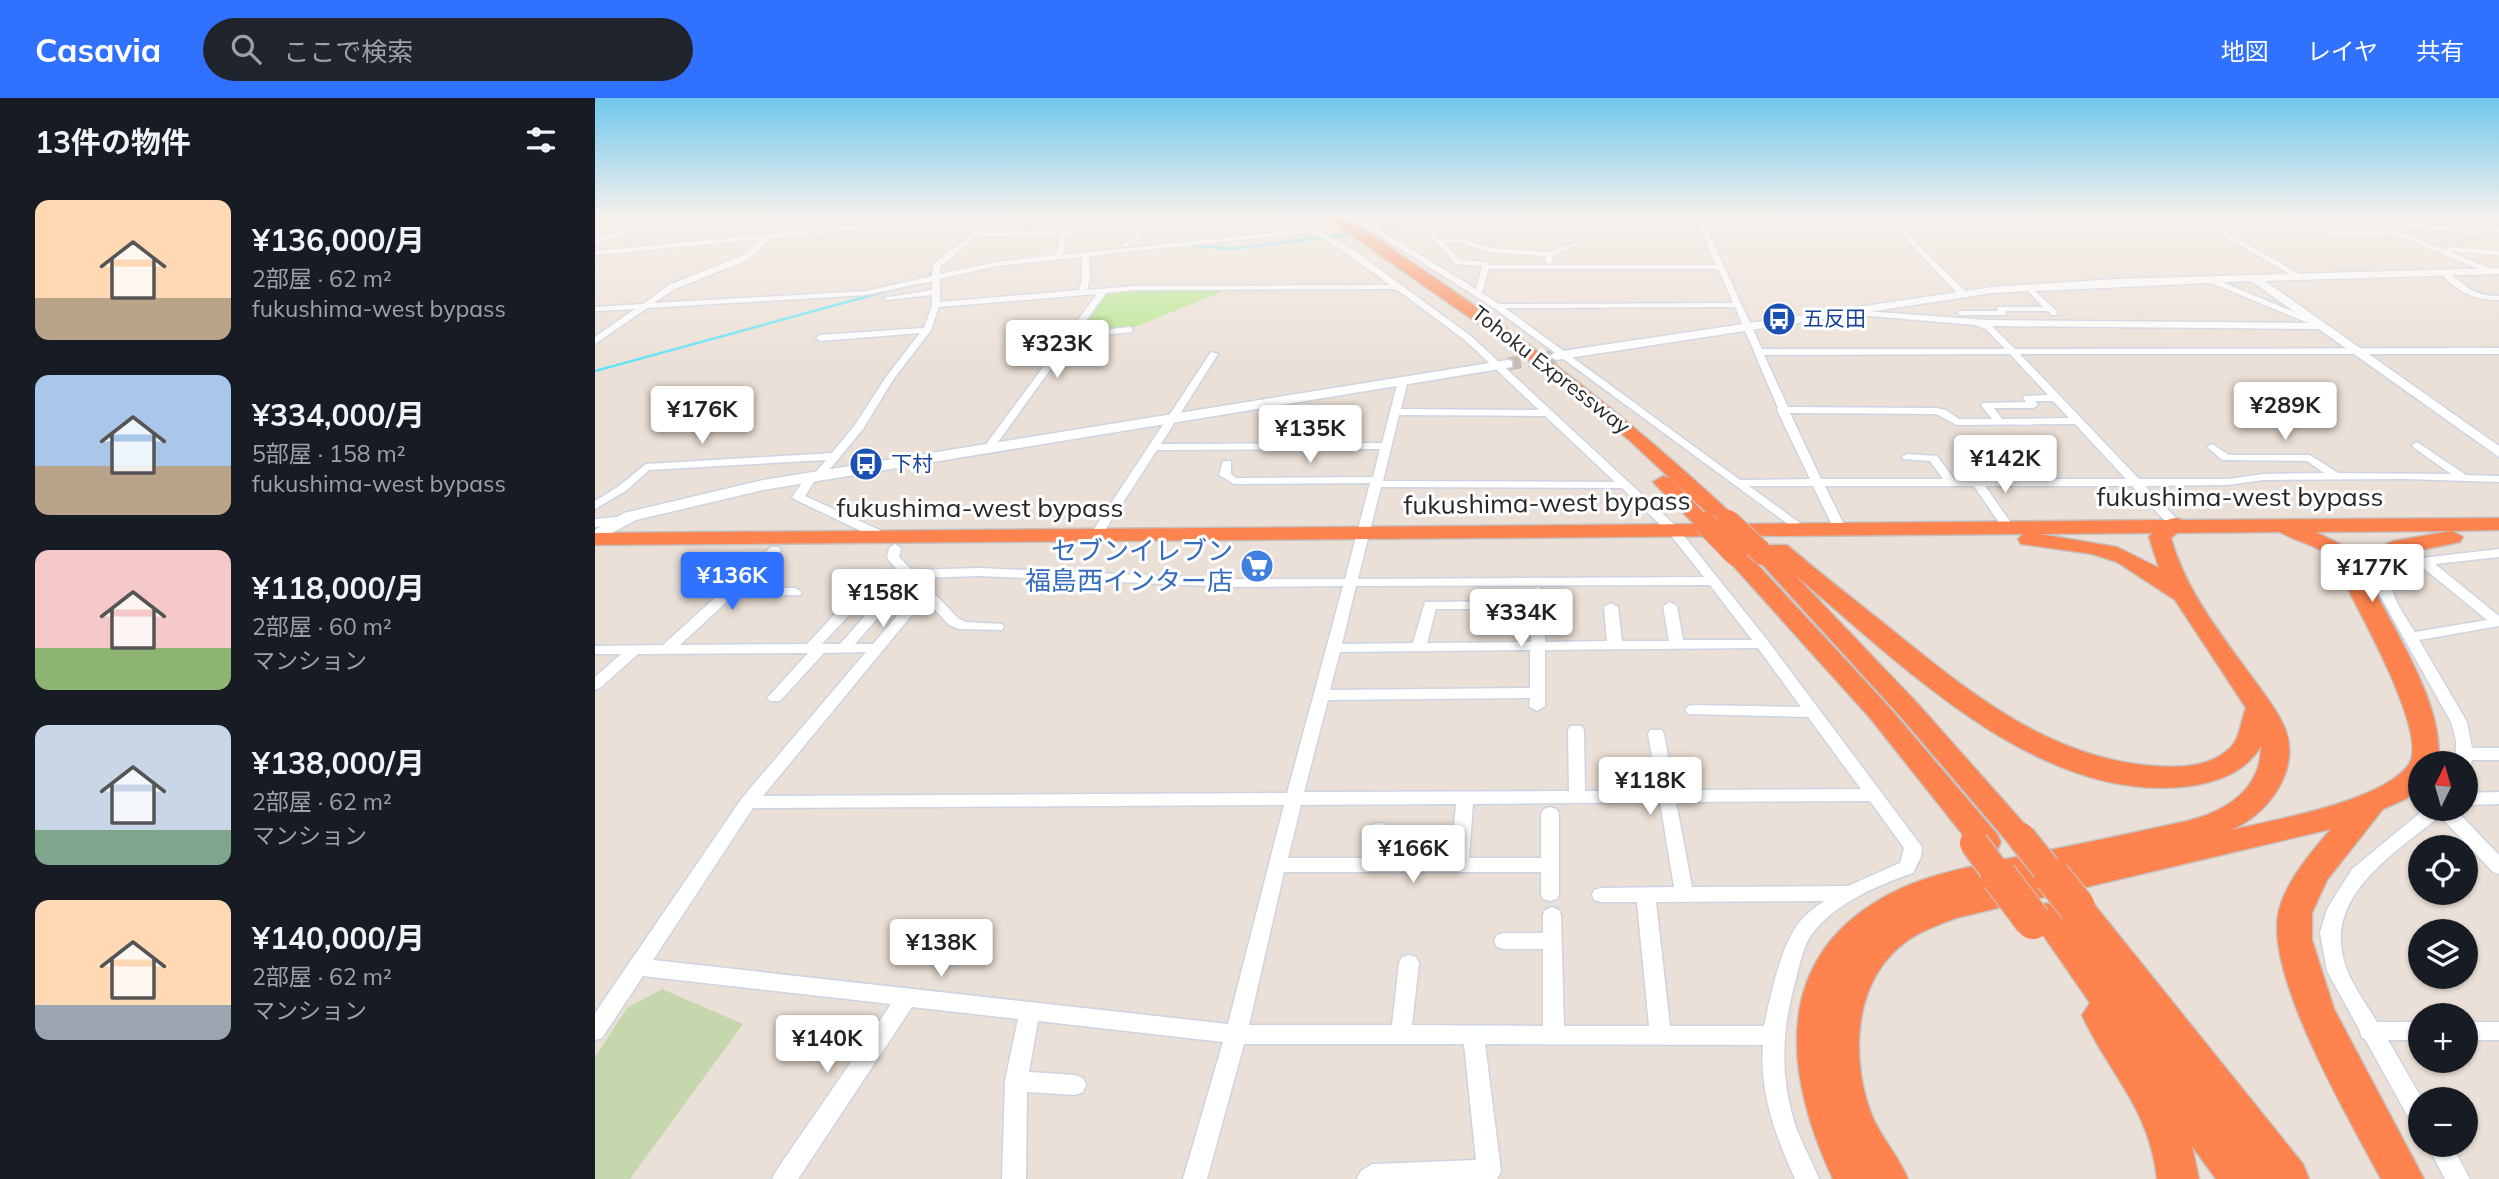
<!DOCTYPE html>
<html lang="ja">
<meta charset="utf-8">
<style>
:root{--surface:#171b24;--page:#20242c;--text:#f1f3f6;--muted:#9ea1a6;--accent:#3072ff}
body{margin:0;font-family:Mulish,"Noto Sans JP",sans-serif;background:var(--page);color:var(--text);height:100vh;display:flex;flex-direction:column;font-size:26px;white-space:nowrap}
*{box-sizing:border-box;margin:0}
p{font-size:23px;color:var(--muted)}
.icon{flex:none;width:38px;height:38px;fill:none;stroke:currentColor;stroke-width:2;stroke-linecap:round;stroke-linejoin:round}
.map{position:relative;flex:1;overflow:hidden}
.side{display:flex;flex-direction:column;background:var(--surface);width:595px}
.side>*{flex:none}
.needle{width:46px;rotate:5deg}
.tools{position:absolute;left:1813px;top:653px;display:grid;gap:14px}
.tools a{display:grid;place-items:center;width:70px;height:70px;border-radius:50%;background:var(--surface);box-shadow:0 2px 5px #0004;font-size:35px}
.price{position:absolute;translate:-50% -60px;padding:0 16px;border-radius:7px;background:#fff;color:#222;font-size:23px;line-height:46px;filter:drop-shadow(0 2px 4px #0008)}
.price::after{content:'';position:absolute;left:50%;top:42px;width:21px;height:16px;margin-left:-10px;background:inherit;clip-path:polygon(0 0,100% 0,50% 100%)}
.price.current{background:var(--accent);color:#fff}
ul{padding:0;list-style:none}
li{display:flex;align-items:center;gap:21px;height:175px;padding:0 35px}
li span{display:grid;place-items:center;flex:none;width:196px;height:140px;border-radius:14px;color:#555}
li>.icon{margin-inline-start:auto}
span .icon{width:84px;height:84px;fill:#fffc;stroke-width:1}
li b{font-size:30px}
h2{display:flex;justify-content:space-between;align-items:center;height:84px;padding:0 35px;font-size:30px}
header{display:flex;align-items:center;gap:42px;box-sizing:border-box;height:98px;padding:0 35px;background:var(--accent);color:#fff}
header strong{font-size:33px}
nav{display:flex;gap:38px;margin-inline-start:auto;font-size:24px}
.search{width:490px;height:63px;background:var(--page);display:flex;align-items:center;gap:18px;box-sizing:border-box;padding:0 24px;border-radius:38px;color:var(--muted);font-size:26px}
main{display:flex;flex:1;min-height:0}
.map>svg:first-child{display:block}
</style>
<header>
<strong>Casavia</strong>
<div class="search"><svg class="icon" aria-label="search" viewBox="0 0 24 24"><circle cx="10" cy="10" r="6"/><path d="M15 15l6 6"/></svg>ここで検索</div>
<nav><a>地図</a><a>レイヤ</a><a>共有</a></nav>
</header>
<main>
<section class="side">
<h2>13件の物件<svg class="icon" aria-label="filters" viewBox="0 0 24 24"><path d="M4 7h16M4 17h16"/><circle cx="9" cy="7" r="2"/><circle cx="15" cy="17" r="2"/></svg></h2>
<ul>
<li><span style="background:linear-gradient(#ffd9b3 70%,#b9a48a 0)"><svg class="icon" aria-label="home" viewBox="0 0 24 24"><path d="M3 11l9-7 9 7M6 9v11h12V9"/></svg></span><div><b>¥136,000/月</b><p>2部屋 · 62 m²</p><p>fukushima-west bypass</p></div></li>
<li><span style="background:linear-gradient(#a9c7e8 65%,#b9a48a 0)"><svg class="icon" aria-label="home" viewBox="0 0 24 24"><path d="M3 11l9-7 9 7M6 9v11h12V9"/></svg></span><div><b>¥334,000/月</b><p>5部屋 · 158 m²</p><p>fukushima-west bypass</p></div></li>
<li><span style="background:linear-gradient(#f6c9c9 70%,#8fb573 0)"><svg class="icon" aria-label="home" viewBox="0 0 24 24"><path d="M3 11l9-7 9 7M6 9v11h12V9"/></svg></span><div><b>¥118,000/月</b><p>2部屋 · 60 m²</p><p>マンション</p></div></li>
<li><span style="background:linear-gradient(#c9d6e8 75%,#7fa58c 0)"><svg class="icon" aria-label="home" viewBox="0 0 24 24"><path d="M3 11l9-7 9 7M6 9v11h12V9"/></svg></span><div><b>¥138,000/月</b><p>2部屋 · 62 m²</p><p>マンション</p></div></li>
<li><span style="background:linear-gradient(#ffd9b3 75%,#9aa5b1 0)"><svg class="icon" aria-label="home" viewBox="0 0 24 24"><path d="M3 11l9-7 9 7M6 9v11h12V9"/></svg></span><div><b>¥140,000/月</b><p>2部屋 · 62 m²</p><p>マンション</p></div></li>
</ul>
</section>
<div class="map">
<svg width="1904" height="1081" viewBox="0 0 1904 1081">
<rect width="100%" height="100%" fill="#ebe0d7"/>
<path fill="#b8e78e" d="M636,190L535,231L478,236L509,194Z"/>
<path fill="#c7d7ad" d="M67,891L148,926L35,1081H0V959L32,910Z"/>
<g fill="none" stroke-linecap="round" stroke-linejoin="round">
<g stroke="#60e3f8" stroke-width="2.5">
<path d="M768,135L834,118"/>
<path d="M591,147L635,151L759,136"/>
<path d="M332,182L342,164"/>
<path d="M0,273L303,190"/>
</g>
<path stroke="#c4bbb4" stroke-width="13" stroke-dasharray="13 7" stroke-linecap="butt" d="M913,266L961,258"/>
<defs>
<g id="street">
<path d="M62,118H135L132,120H68L0,147V143Z"/>
<path d="M359,118H380L177,140L152,162L80,191L59,205L271,193L337,178L338,166C355,151 381,141 387,118H393L386,135L478,133L496,129V131L471,139L468,157L713,131L694,118H701L760,153L877,239L1082,429L1173,543L1327,749L1326,759L1318,775C1283,787 1237,806 1215,839C1207,851 1204,871 1200,885C1186,934 1185,984 1202,1032C1209,1049 1217,1064 1224,1081H1200C1181,1039 1164,994 1168,947L890,946L906,1073L902,1081H762L766,1073L777,1066L881,1062L869,946H649L612,1081H588L628,944L443,923L434,974L480,977L488,980L491,987L488,994L480,997L432,994L431,1081H407L410,983L423,921L317,909L203,1081H177L181,1073L296,906L48,878L7,940L0,942V915L147,700L271,554L229,555L185,603H175L172,600L175,597L213,555L43,556L5,590L0,592V579L26,556H0V548L68,547L176,449H184L186,452L184,455L146,490H200L207,494L205,497L138,498L85,547L212,546L268,486L312,483L292,460L294,450L300,446L306,450L304,459L317,472L384,470L637,481H750L775,385L639,386L624,377L628,363H636V376L641,380L778,379L785,351L562,352L505,440H497L495,437L616,254L623,256L566,346L787,345L803,283L808,280L813,283L806,311L944,312L871,243L801,191L539,192L511,195L482,235L534,229L537,230V234L478,240L398,351L394,352L389,349L502,196L344,209L336,232L298,282L268,331L229,378L222,379L210,398L291,435L293,438L291,441H283L199,401L197,399L214,375L221,374L231,362L54,372L32,392L0,411V403L24,388L51,366L237,355L260,327L291,279L325,235L225,243L221,240L225,237L329,230L337,207V197L292,202L288,200L337,192V183L271,197L52,210L0,246V239L40,211L0,213V209L48,206L74,187L146,158L168,141L0,157V153ZM718,134L754,157L795,187L539,188L492,192L495,181L494,158ZM466,136L461,157L401,164L345,176V169L382,139ZM487,159V181L484,192L345,204V181L401,168ZM804,317L950,318L1020,384L788,383ZM786,389L1027,390L1074,435L1109,479L763,481ZM384,478L637,489L748,488L692,695L168,698L330,501L354,527L364,531L407,532L409,529L407,526L371,524L364,521L324,480ZM1115,487L1157,542H1088L1082,508L1075,504L1068,508L1074,543H1027L1023,509L1016,505L1009,509L1012,543L950,544V493L943,489L936,493V503L830,504L818,545L747,546L761,488ZM319,490L323,493L278,546H260L308,491ZM293,492L245,546H227L277,493ZM841,511H936V544L832,545ZM1163,550L1206,609L1098,607L1093,608L1090,612L1093,616L1213,619L1266,691L1079,692L1069,636L1067,632H1055L1053,636L1063,692L990,693L989,632L987,628H975L973,632L974,693L709,694L733,602L935,600L934,608L942,613L950,608V552ZM935,552V590L735,592L745,554ZM1275,703L1309,750L1305,765L1253,788L1097,789L1081,704ZM1065,704L1079,789L1006,790L999,792L997,797L999,802L1006,804H1042L1054,928H969L966,817L964,812L957,809L950,812L948,817V835H909L902,837L899,843L902,849L909,851H948V928L817,927L824,865L821,859L814,857L807,859L804,865L797,927H654L689,774H946V796L948,801L955,803L962,801L964,796V715L961,711L955,709L949,711L946,715V760H874L878,706ZM861,706L856,760H786L793,731L790,726L784,725L778,726L769,760H693L706,707ZM689,707L633,926L58,862L158,710ZM1229,803C1219,810 1208,818 1201,829C1185,852 1175,900 1169,928H1075L1061,804Z"/>
<path d="M544,118H550L547,139L530,149H526V147L541,138Z"/>
<path d="M754,118H761L773,125L832,118L838,134L845,141L864,140L895,150L953,154L978,145L984,146L958,157V164L954,166L950,164V158L894,154L863,144L849,145L866,162L891,164L895,167H1121L1100,118H1106L1167,251H1410L1391,231L1380,227L1240,215L1239,213L1243,211L1391,222L1713,225L1614,184V180H1617L1733,228L1729,231L1397,228L1420,251L1904,250V256H1425L1544,381H1633L1668,376L1729,375L1712,363L1627,362L1612,349L1617,346L1634,357H1715L1743,375L1856,376L1818,349L1817,347L1822,344L1871,377L1904,378V384L1811,381L1668,382L1633,387L1550,388L1584,423L1586,426L1584,429H1576L1537,388H1390L1419,429L1413,433L1409,432L1379,388H1230L1251,431L1245,435L1239,431L1218,388H1154L1209,428L1211,431L1209,434L1205,435L899,210ZM827,120L833,136L861,166L887,168L881,191L778,128ZM894,171H1123L1138,205L904,206L887,195ZM1140,209L1183,310L1182,312L1215,381L1145,382L910,210ZM1415,256L1453,297L1430,298L1428,300L1431,304L1388,305L1386,307L1397,321H1364L1351,312L1341,310L1193,309L1169,257ZM1440,303H1458L1474,320L1407,321L1399,310H1438L1443,307ZM1195,315L1341,316L1362,327L1480,326L1531,381H1390L1373,358L1369,357L1364,360L1378,380L1359,381L1342,358L1312,356L1307,359L1308,361L1335,363L1348,381H1226Z"/>
<path d="M1289,118H1295L1370,193V197H1364Z"/>
<path d="M1596,118H1603L1710,179L1703,181Z"/>
<path d="M1684,118L1790,123L1875,131L1904,130V134L1875,135L1790,127L1721,124L1732,133L1789,132L1787,130L1790,128L1850,152L1853,149L1904,153V157L1854,153L1903,174L1896,176L1799,136L1730,137L1712,124Z"/>
<path d="M1880,118L1904,122V126L1881,119Z"/>
<path d="M1850,173C1872,186 1874,198 1904,198V202C1879,202 1865,195 1847,177L1846,175Z"/>
<path d="M1433,187L1462,213V217H1456L1453,213H1411V217H1366L1362,215L1366,213H1402V209H1448L1429,189Z"/>
<path d="M22,419L26,420V426L0,429V421Z"/>
<path d="M1904,451V459L1840,466L1904,518V528L1824,542L1872,624L1877,650H1904V662H1877L1875,669L1871,670V665H1861V643L1856,624L1783,494L1782,484L1785,470L1793,464ZM1826,468L1892,522L1820,534C1808,514 1792,496 1797,472Z"/>
<path d="M1904,694V706L1871,707V695Z"/>
<path d="M1831,710H1859L1904,757V776L1898,774L1845,718C1798,757 1724,800 1752,872C1759,890 1772,907 1782,924H1825V942H1793L1827,1001H1825V1029L1817,1026L1770,941L1767,940L1764,931L1732,873L1725,835L1732,811L1757,771Z"/>
<rect x="1871" y="924" width="33" height="18"/>
<path d="M1832,1046H1856L1875,1081H1850Z"/>
</g>
<g id="secondary">
<path d="M1904,170V176L1670,183L1904,348V359L1656,183L1397,195L961,262L955,258L961,254L1397,189L1521,181Z"/>
<path d="M913,262L917,263V269L168,392L41,422L0,444V432L29,415L168,382Z"/>
</g>
<g id="highway">
<path d="M729,118C757,117 790,147 813,162C929,239 1038,323 1140,419L1142,426L1572,422L1580,420L1588,422L1904,420V432L1857,433L1868,439L1865,444L1802,457L1771,475C1795,527 1851,607 1843,665H1825V688L1811,701L1788,711L1732,782L1717,815V842L1739,911L1829,1081H1786C1755,1022 1668,876 1684,812C1692,782 1716,754 1736,731L1361,820C1343,827 1323,834 1308,846C1257,886 1255,964 1278,1020C1288,1042 1304,1059 1313,1081H1238C1193,985 1174,871 1279,805C1324,776 1379,768 1431,757C1485,746 1538,735 1592,723C1631,713 1666,692 1666,648C1651,674 1623,684 1595,688C1444,708 1307,566 1201,478L1324,607L1441,739L1437,747L1426,751L1415,747L1306,619L1165,464L1168,459L1178,458L1173,452L1176,447H1192C1226,476 1261,503 1296,531C1375,595 1455,661 1560,668C1586,670 1616,669 1636,649C1645,640 1646,622 1651,610L1580,502L1522,464L1497,456L1426,446L1423,441L1428,436L0,447V435L1099,426L1058,384L1068,378L1075,380L1120,426H1124L1034,342L937,263ZM1857,433L1798,443L1761,461L1747,447L1721,434ZM1685,434C1703,445 1725,447 1741,464C1750,473 1751,486 1756,497C1771,527 1833,638 1814,666C1789,703 1679,722 1636,732C1672,717 1705,674 1691,633C1684,614 1669,596 1657,579C1625,535 1591,493 1576,440L1582,435ZM1557,435L1554,439L1564,470L1522,449L1445,436Z"/>
<path d="M1141,450L1149,452L1293,608L1402,736L1406,744L1402,752L1391,756L1380,752L1275,620L1133,462L1130,457L1133,452Z"/>
<path d="M1482,796L1494,800L1708,1066L1714,1081H1621L1597,1048L1604,1081H1562C1554,1009 1515,978 1487,917L1495,905L1435,818L1440,808C1452,804 1460,804 1469,815L1466,809L1470,800Z"/>
</g>
</defs>
<use href="#street" stroke="#ccd3e2" stroke-width="3"/>
<use href="#secondary" stroke="#ccd3e2" stroke-width="3"/>
<use href="#highway" stroke="#c3c3c3" stroke-width="3"/>
<use href="#street" fill="#fff" fill-rule="evenodd"/>
<use href="#secondary" fill="#fff" fill-rule="evenodd"/>
<use href="#highway" fill="#ff834e" fill-rule="evenodd"/>
<defs>
<g id="highway-bridge-far2">
<path d="M1133,423L1168,456"/>
<path d="M1110,425L1141,457"/>
</g>
<g id="highway-bridge-far1">
<path d="M1426,739L1459,780"/>
<path d="M1379,745L1405,780"/>
</g>
<g id="highway-bridge">
<path d="M1404,778L1438,823"/>
<path d="M1457,778L1482,809"/>
</g>
</defs>
<use href="#highway-bridge-far2" stroke="#c3c3c3" stroke-width="24" stroke-linecap="butt"/>
<use href="#highway-bridge-far1" stroke="#c3c3c3" stroke-width="31" stroke-linecap="butt"/>
<use href="#highway-bridge" stroke="#c3c3c3" stroke-width="38" stroke-linecap="butt"/>
<use href="#highway-bridge-far2" stroke="#ff834e" stroke-width="22"/>
<use href="#highway-bridge-far1" stroke="#ff834e" stroke-width="28"/>
<use href="#highway-bridge" stroke="#ff834e" stroke-width="36"/>
</g>
<linearGradient id="sky" x2="0" y2="1"><stop stop-color="#71c7ee"/><stop offset="0.44" stop-color="#f6f1ed"/><stop offset="1" stop-color="#f6f1ed" stop-opacity="0"/></linearGradient>
<rect width="1904" height="269" fill="url(#sky)"/>
<defs>
<symbol id="bus-disc" viewBox="-11 -11 22 22"><circle r="9.5" fill="#1a4fb4" stroke="#fff"/><path d="M-5-6H5V4H4V6H2V4H-2V6H-4V4H-5ZM-3.5-4V0h7V-4ZM-3.5 1.2v1.5H-2V1.2ZM2 1.2v1.5H3.5V1.2Z" fill="#fff"/></symbol>
<symbol id="supermarket-disc" viewBox="-11 -11 22 22"><circle r="9.5" fill="#3f7fe0" stroke="#fff"/><path d="M-6-5.5h2.5l.6 2H6L4.5 2H-2.5L-4.4-4H-6ZM-1.5 3.2a1.3 1.3 0 1 0 .1 0ZM3 3.2a1.3 1.3 0 1 0 .1 0Z" fill="#fff"/></symbol>
</defs>
<g fill-rule="evenodd">
<use href="#bus-disc" x="1165" y="202" width="38" height="38"/>
<use href="#bus-disc" x="252" y="347" width="38" height="38"/>
<use href="#supermarket-disc" x="643" y="449" width="38" height="38"/>
</g>
<g text-anchor="middle" stroke-width="6" stroke-linejoin="round" paint-order="stroke">
<g font-size="21" fill="#164399" stroke="#fff" text-anchor="start">
<text x="1208" y="228">五反田</text>
<text x="296" y="373">下村</text>
</g>
<g font-size="21" fill="#272727" stroke="#fff">
<text transform="translate(956 272) rotate(38)" y="7">Tohoku Expressway</text>
</g>
<g font-size="26" fill="#272727" stroke="#fff">
<text x="1645" y="408">fukushima-west bypass</text>
<text transform="translate(952 405) rotate(-1)" y="9">fukushima-west bypass</text>
<text x="385" y="419">fukushima-west bypass</text>
</g>
<g font-size="26" fill="#366cbe" stroke="#fff" text-anchor="end">
<text x="638" y="462">セブンイレブン<tspan x="638" dy="30">福島西インター店</tspan></text>
</g>
</g>
</svg>
<div class="tools">
<a><svg class="needle" viewBox="-14 -14 28 28"><path d="M0-13l5 13h-10z" fill="#e53935"/><path d="M0 13l5-13h-10z" fill="#9ea1a6"/></svg></a>
<a><svg class="icon" aria-label="locate" viewBox="0 0 24 24"><circle cx="12" cy="12" r="6"/><path d="M12 2v4M12 18v4M2 12h4M18 12h4"/></svg></a>
<a><svg class="icon" aria-label="layers" viewBox="0 0 24 24"><path d="M12 4l9 5-9 5-9-5zM3 14l9 5 9-5"/></svg></a>
<a>+</a>
<a>−</a>
</div>
<b class="price" style="left:462px;top:282px">¥323K</b>
<b class="price" style="left:1690px;top:344px">¥289K</b>
<b class="price" style="left:107px;top:348px">¥176K</b>
<b class="price" style="left:715px;top:367px">¥135K</b>
<b class="price" style="left:1410px;top:397px">¥142K</b>
<b class="price" style="left:1777px;top:506px">¥177K</b>
<b class="price current" style="left:137px;top:514px">¥136K</b>
<b class="price" style="left:288px;top:531px">¥158K</b>
<b class="price" style="left:926px;top:551px">¥334K</b>
<b class="price" style="left:1055px;top:719px">¥118K</b>
<b class="price" style="left:818px;top:787px">¥166K</b>
<b class="price" style="left:346px;top:881px">¥138K</b>
<b class="price" style="left:232px;top:977px">¥140K</b>
</div>
</main>
